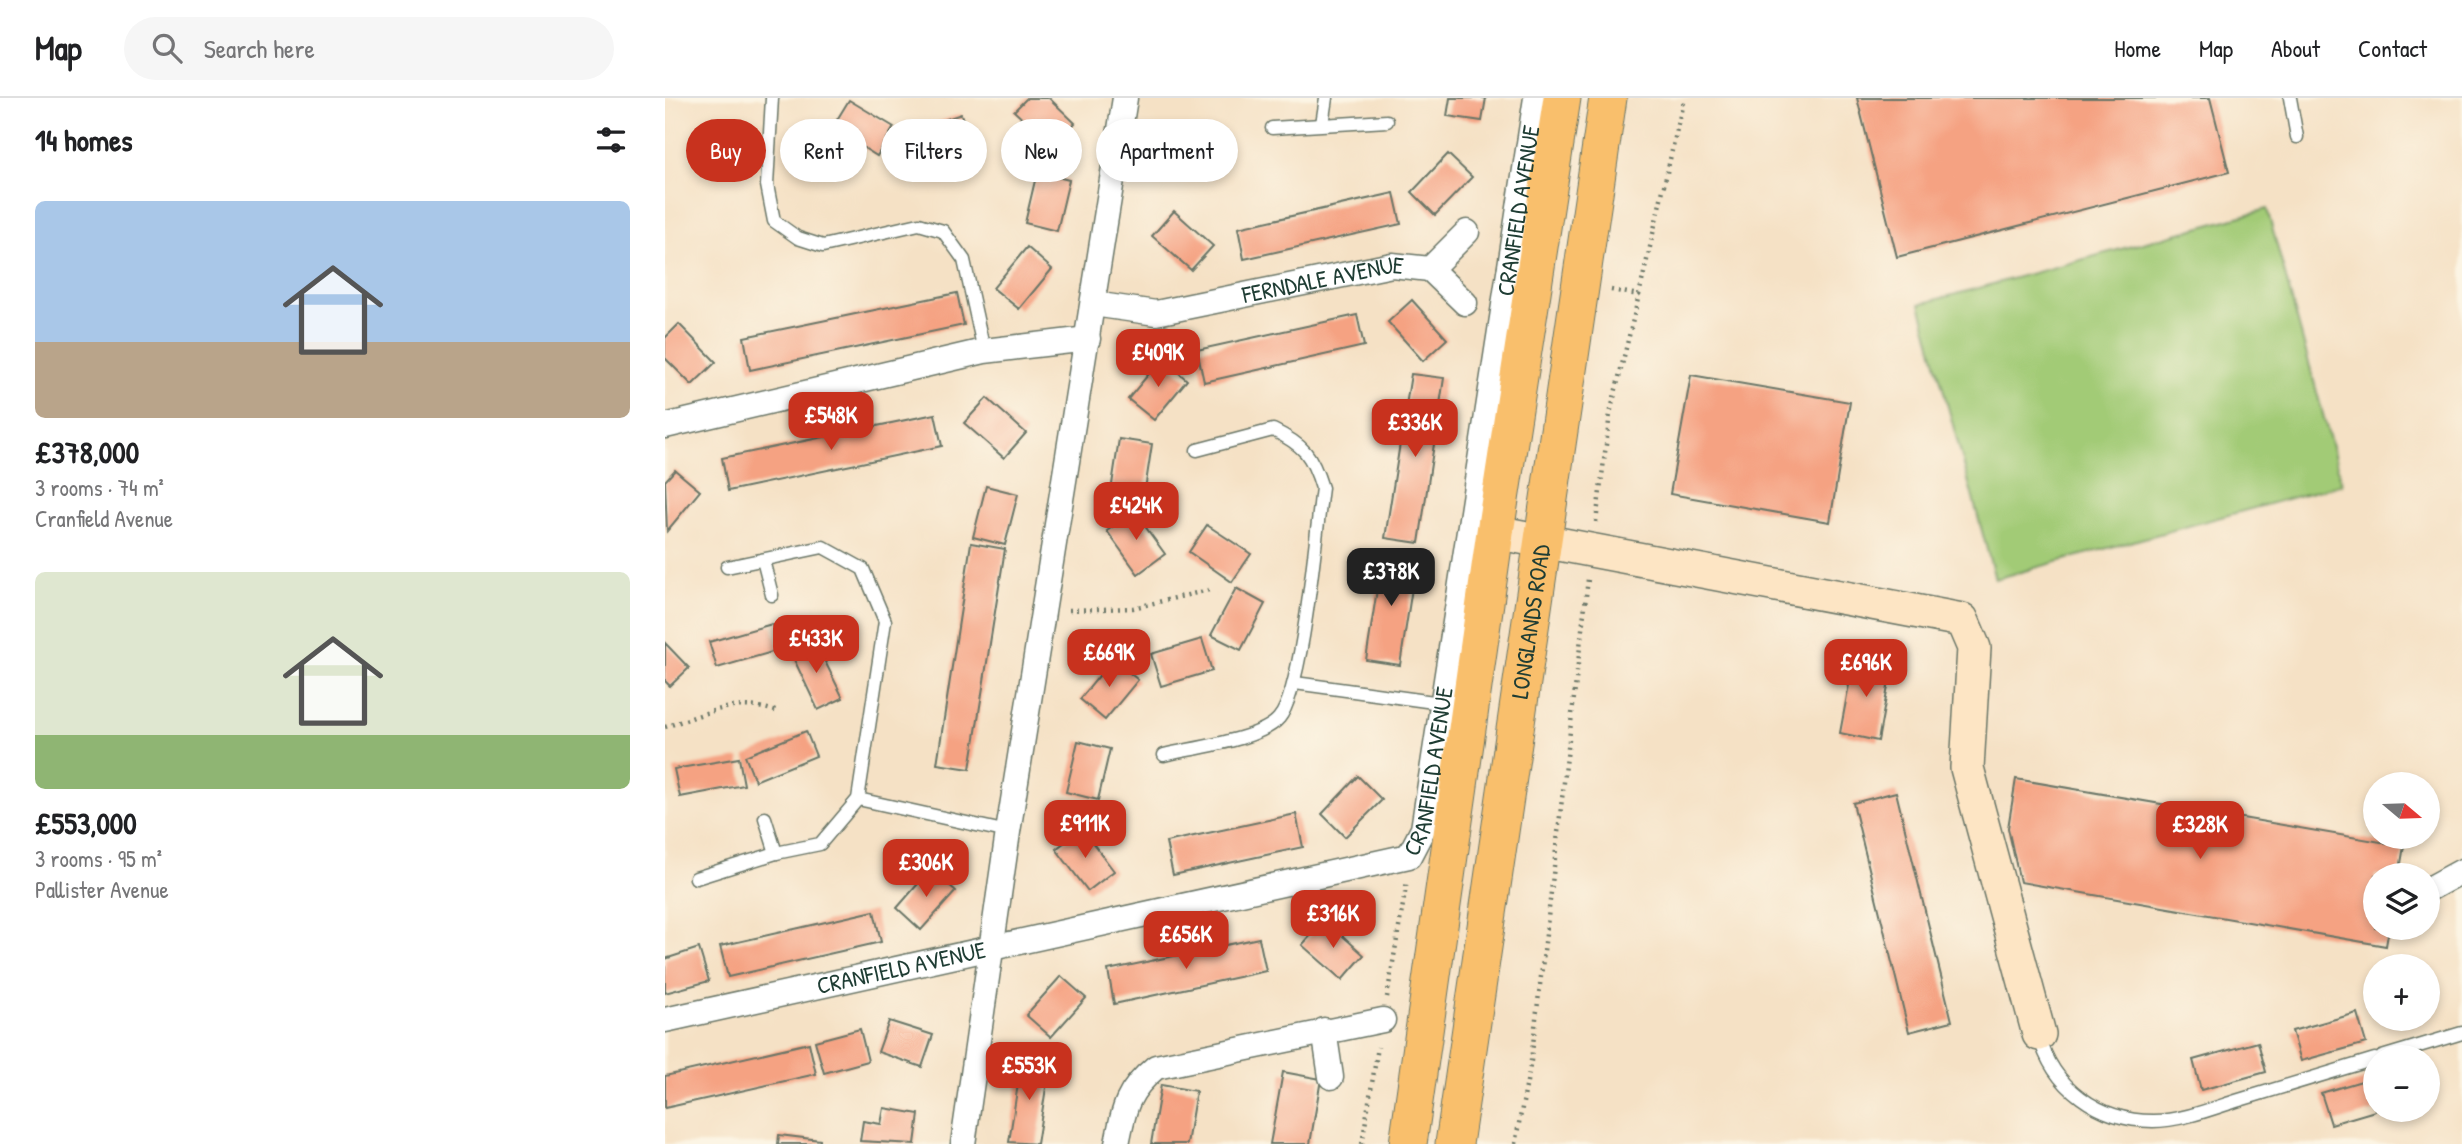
<!DOCTYPE html>
<meta charset="utf-8">
<style>
:root{--surface:#fff;--page:#f6f6f6;--text:#202124;--muted:#757577;--line:#e0e0e0;--accent:#c8321e}
body{margin:0;font-family:"Patrick Hand",sans-serif;background:var(--page);color:var(--text);height:100vh;display:flex;flex-direction:column;font-size:26px;white-space:nowrap}
*{box-sizing:border-box;margin:0}
p{font-size:23px;color:var(--muted)}
.icon{flex:none;width:38px;height:38px;fill:none;stroke:currentColor;stroke-width:2;stroke-linecap:round;stroke-linejoin:round}
.map{position:relative;flex:1;overflow:hidden}
.panel{display:flex;flex-direction:column;background:var(--surface);width:665px}
.panel>*{flex:none}
.guide{position:absolute;left:21px;top:21px;width:665px;height:63px;display:flex;gap:14px}
.needle{width:46px;rotate:109deg}
.tools{position:absolute;left:1698px;top:674px;display:grid;gap:14px}
.tools a{display:grid;place-items:center;width:77px;height:77px;border-radius:50%;background:var(--surface);box-shadow:0 4px 10px #0003;font-size:35px}
.price{position:absolute;translate:-50% -60px;padding:0 16px;border-radius:14px;background:var(--accent);color:#fff;font-size:23px;line-height:46px;filter:drop-shadow(0 2px 4px #0008)}
.price::after{content:'';position:absolute;left:50%;top:42px;width:21px;height:16px;margin-left:-10px;background:inherit;clip-path:polygon(0 0,100% 0,50% 100%)}
.price.on{background:#222;color:#fff}
ul{padding:0;list-style:none}
li{display:grid;align-content:center;gap:14px;height:371px;padding:0 35px}
li span{display:grid;place-items:center;height:217px;border-radius:10px;color:#555}
li>.icon{margin-inline-start:auto}
span .icon{width:126px;height:126px;fill:#fffc;stroke-width:1}
li b{font-size:30px}
h2{display:flex;justify-content:space-between;align-items:center;height:84px;padding:0 35px;font-size:30px}
.chip{padding:0 24px;border-radius:32px;background:var(--surface);box-shadow:0 4px 10px #0003;font-size:24px;line-height:63px}
.chip.on{background:var(--accent);color:#fff}
header{display:flex;align-items:center;gap:42px;box-sizing:border-box;height:98px;padding:0 35px;background:var(--surface);border-bottom:2px solid var(--line)}
header strong{font-size:33px}
nav{display:flex;gap:38px;margin-inline-start:auto;font-size:24px}
.search{width:490px;height:63px;background:var(--page);display:flex;align-items:center;gap:18px;box-sizing:border-box;padding:0 24px;border-radius:38px;color:var(--muted);font-size:26px}
main{display:flex;flex:1;min-height:0}
.map>svg:first-child{display:block}
</style>
<header>
<strong>Map</strong>
<div class="search"><svg class="icon" aria-label="search" viewBox="0 0 24 24"><circle cx="10" cy="10" r="6"/><path d="M15 15l6 6"/></svg>Search here</div>
<nav><a>Home</a><a>Map</a><a>About</a><a>Contact</a></nav>
</header>
<main>
<section class="panel">
<h2>14 homes<svg class="icon" aria-label="filters" viewBox="0 0 24 24"><path d="M4 7h16M4 17h16"/><circle cx="9" cy="7" r="2"/><circle cx="15" cy="17" r="2"/></svg></h2>
<ul>
<li><span style="background:linear-gradient(#a9c7e8 65%,#b9a48a 0)"><svg class="icon" aria-label="home" viewBox="0 0 24 24"><path d="M3 11l9-7 9 7M6 9v11h12V9"/></svg></span><div><b>£378,000</b><p>3 rooms · 74 m²</p><p>Cranfield Avenue</p></div></li>
<li><span style="background:linear-gradient(#dfe7d0 75%,#8fb573 0)"><svg class="icon" aria-label="home" viewBox="0 0 24 24"><path d="M3 11l9-7 9 7M6 9v11h12V9"/></svg></span><div><b>£553,000</b><p>3 rooms · 95 m²</p><p>Pallister Avenue</p></div></li>
</ul>
</section>
<div class="map">
<svg width="1797" height="1046" viewBox="0 0 1797 1046">
<rect width="100%" height="100%" fill="#fcf5e5"/>
<filter id="ink" filterUnits="userSpaceOnUse"><feTurbulence type="fractalNoise" baseFrequency=".0143" numOctaves="2"/><feDisplacementMap in="SourceGraphic" scale="14" xChannelSelector="R" yChannelSelector="G"/><feConvolveMatrix kernelMatrix="1 2 1 2 8 2 1 2 1" color-interpolation-filters="sRGB"/></filter>
<filter id="wash" filterUnits="userSpaceOnUse"><feTurbulence type="fractalNoise" baseFrequency=".00686" numOctaves="4" result="noise"/><feDisplacementMap in="SourceGraphic" scale="28" xChannelSelector="R" yChannelSelector="G"/><feGaussianBlur stdDeviation="1.57" result="paint"/><feColorMatrix in="noise" values="0 0 0 0 0 0 0 0 0 0 0 0 0 0 0 0 0 1.4 0 .05"/><feComposite in="paint" operator="in"/></filter>
<g filter="url(#wash)">
<rect width="100%" height="100%" fill="#f5e1c5"/>
<path fill="#a2cb76" stroke="#608455" stroke-width="2" d="M1602,111L1677,386L1330,481L1255,206Z"/>
<g id="blocks">
<g fill="#f5a282">
<path d="M362,0H384L410,25L388,49L349,13Z"/>
<path d="M785,0H821L817,23L782,18Z"/>
<path d="M1192,0H1545L1564,74L1232,159Z"/>
<path d="M184,2L229,29L212,58L167,30Z"/>
<path d="M296,16L307,48L257,64L247,33Z"/>
<path d="M783,56L807,79L770,117L747,94Z"/>
<path d="M372,74L404,82L392,133L360,125Z"/>
<path d="M729,95L736,126L579,161L573,130Z"/>
<path d="M509,113L548,148L526,172L487,138Z"/>
<path d="M362,149L387,171L354,211L328,190Z"/>
<path d="M292,195L299,227L85,272L79,239Z"/>
<path d="M747,202L782,241L758,263L723,224Z"/>
<path d="M692,217L699,248L539,284L532,252Z"/>
<path d="M14,226L51,264L27,287L0,260V240Z"/>
<path d="M497,260L522,282L489,322L463,301Z"/>
<path d="M746,276L779,280L754,445L720,440Z"/>
<path d="M1026,277L1185,304L1165,424L1005,396Z"/>
<path d="M322,300L361,335L339,360L299,325Z"/>
<path d="M270,316L277,348L63,393L57,360Z"/>
<path d="M454,341L487,346L479,398L446,393Z"/>
<path d="M10,372L35,393L2,433L0,383Z"/>
<path d="M321,388L353,396L340,447L308,439Z"/>
<path d="M469,413L500,456L473,476L442,433Z"/>
<path d="M542,427L586,456L567,484L524,454Z"/>
<path d="M306,445L340,451L305,671L272,666Z"/>
<path d="M718,453L752,458L735,567L701,562Z"/>
<path d="M571,490L600,506L576,552L546,537Z"/>
<path d="M107,526L114,552L52,570L44,544Z"/>
<path d="M149,541L178,600L153,612L125,553Z"/>
<path d="M537,541L547,573L496,588L486,556Z"/>
<path d="M0,545L24,570L5,588L0,583Z"/>
<path d="M1189,560L1227,567L1213,643L1175,635Z"/>
<path d="M448,561L473,582L440,622L415,601Z"/>
<path d="M141,633L151,658L90,683L80,658Z"/>
<path d="M413,643L445,651L433,702L401,694Z"/>
<path d="M74,660L79,687L15,699L9,671Z"/>
<path d="M693,678L717,702L680,739L657,716Z"/>
<path d="M1351,681L1739,748L1734,777H1710V830H1724L1721,848L1355,784L1343,730Z"/>
<path d="M1231,694L1287,923L1244,934L1188,705Z"/>
<path d="M631,716L638,749L508,777L501,744Z"/>
<path d="M417,731L449,773L423,793L391,751Z"/>
<path d="M266,771L291,793L256,832L232,810Z"/>
<path d="M209,813L216,844L63,879L55,848Z"/>
<path d="M660,822L699,857L677,882L637,847Z"/>
<path d="M594,840L601,873L449,906L443,872Z"/>
<path d="M34,850L44,883L0,895V861Z"/>
<path d="M396,878L421,900L386,939L361,917Z"/>
<path d="M1692,915L1701,945L1636,963L1627,933Z"/>
<path d="M224,923L268,937L257,969L213,954Z"/>
<path d="M195,931L203,963L159,975L150,943Z"/>
<path d="M1593,944L1601,974L1536,992L1528,962Z"/>
<path d="M144,945L151,976L0,1010V978Z"/>
<path d="M357,960L385,965L372,1046L344,1044Z"/>
<path d="M618,974L656,981L645,1046H605Z"/>
<path d="M1710,979V1013L1666,1026L1656,995Z"/>
<path d="M496,987L531,993L522,1046H486Z"/>
<path d="M219,1010L254,1016L250,1046L195,1043L198,1023L216,1026Z"/>
<path d="M114,1037L155,1042V1046H113Z"/>
</g>
</g>
</g>
<g filter="url(#ink)">
<use href="#blocks" fill-opacity="0" stroke="#6a7667" stroke-width="2"/>
<g fill="none" stroke-linecap="round" stroke-linejoin="round">
<defs>
<g id="lane">
<path d="M107,0L102,87L109,123L133,140L158,148L254,126L278,133L299,162L319,253"/>
<path d="M1625,0L1632,39"/>
<path d="M657,26L661,0"/>
<path d="M607,30L722,23"/>
<path d="M98,462L107,497"/>
<path d="M630,585L776,605"/>
<path d="M499,657C527,650 596,642 614,620C638,592 651,434 657,390C647,357 639,347 608,332L532,352"/>
<path d="M193,701L343,734"/>
<path d="M100,720L111,755"/>
<path d="M31,780L111,755L155,746L193,701L220,523L198,471L158,449L62,469"/>
<path d="M1374,937C1387,989 1434,1023 1488,1023C1515,1023 1546,1011 1571,1003C1618,989 1664,975 1710,961"/>
<path d="M1717,959L1797,935"/>
</g>
<g id="street">
<path d="M765,171L800,205"/>
<path id="s1" d="M428,206L491,215L727,167L765,171L802,134"/>
<path d="M0,328L319,253L423,241"/>
<path d="M1762,792L1797,773"/>
<path id="s2" d="M0,922L744,758L758,731L871,0"/>
<path d="M659,932L666,979"/>
<path d="M298,1046L343,734L460,0"/>
<path d="M452,1046C459,1009 462,993 491,969L718,922"/>
</g>
<path id="secondary" d="M830,434L1297,522L1309,550L1302,670L1374,936"/>
<g id="primary">
<path d="M743,1046L830,434L897,0"/>
<path id="s3" d="M789,1046L943,0"/>
</g>
</defs>
<use href="#lane" stroke="#6a7667" stroke-width="15"/>
<use href="#street" stroke="#6a7667" stroke-width="27"/>
<use href="#secondary" stroke="#6a7667" stroke-width="36"/>
<use href="#primary" stroke="#6a7667" stroke-width="39"/>
<g stroke="#6a7667" stroke-width="4.5" stroke-dasharray="2 5" stroke-linecap="butt">
<path d="M946,192L974,197L1019,0"/>
<path d="M931,424L945,316L974,197"/>
<path d="M404,512L468,510L548,491"/>
<path d="M0,629C40,616 71,599 113,614"/>
<path d="M722,899L742,783"/>
<path d="M697,1046L713,949"/>
<path d="M850,1046L866,963L923,481"/>
</g>
<use href="#lane" stroke="#fff" stroke-width="12"/>
<use href="#street" stroke="#fff" stroke-width="24"/>
<use href="#secondary" stroke="#fde5c4" stroke-width="33"/>
<use href="#primary" stroke="#f9bf6c" stroke-width="37"/>
</g>
</g>
<g text-anchor="middle" stroke-width="5" stroke-linejoin="round" paint-order="stroke">
<g font-size="24" fill="#1f3d34" stroke="#fcf5e5">
<text dy="8" stroke="none"><textPath href="#s2" startOffset="1418">CRANFIELD AVENUE</textPath></text>
<text dy="8" stroke="none"><textPath href="#s1" startOffset="234">FERNDALE AVENUE</textPath></text>
<text dy="8" stroke="none"><textPath href="#s3" startOffset="528">LONGLANDS ROAD</textPath></text>
<text dy="8" stroke="none"><textPath href="#s2" startOffset="850">CRANFIELD AVENUE</textPath></text>
<text dy="8" stroke="none"><textPath href="#s2" startOffset="242">CRANFIELD AVENUE</textPath></text>
</g>
</g>
</svg>
<div class="tools">
<a><svg class="needle" viewBox="-14 -14 28 28"><path d="M0-13l5 13h-10z" fill="#e53935"/><path d="M0 13l5-13h-10z" fill="#757577"/></svg></a>
<a><svg class="icon" aria-label="layers" viewBox="0 0 24 24"><path d="M12 4l9 5-9 5-9-5zM3 14l9 5 9-5"/></svg></a>
<a>+</a>
<a>−</a>
</div>
<b class="price" style="left:493px;top:291px">£409K</b>
<b class="price" style="left:166px;top:354px">£548K</b>
<b class="price" style="left:750px;top:361px">£336K</b>
<b class="price" style="left:471px;top:444px">£424K</b>
<b class="price on" style="left:726px;top:510px">£378K</b>
<b class="price" style="left:151px;top:577px">£433K</b>
<b class="price" style="left:444px;top:591px">£669K</b>
<b class="price" style="left:1201px;top:601px">£696K</b>
<b class="price" style="left:420px;top:762px">£911K</b>
<b class="price" style="left:1535px;top:763px">£328K</b>
<b class="price" style="left:261px;top:801px">£306K</b>
<b class="price" style="left:668px;top:852px">£316K</b>
<b class="price" style="left:521px;top:873px">£656K</b>
<b class="price" style="left:364px;top:1004px">£553K</b>
<div class="guide">
<a class="chip on">Buy</a>
<a class="chip">Rent</a>
<a class="chip">Filters</a>
<a class="chip">New</a>
<a class="chip">Apartment</a>
</div>
</div>
</main>
